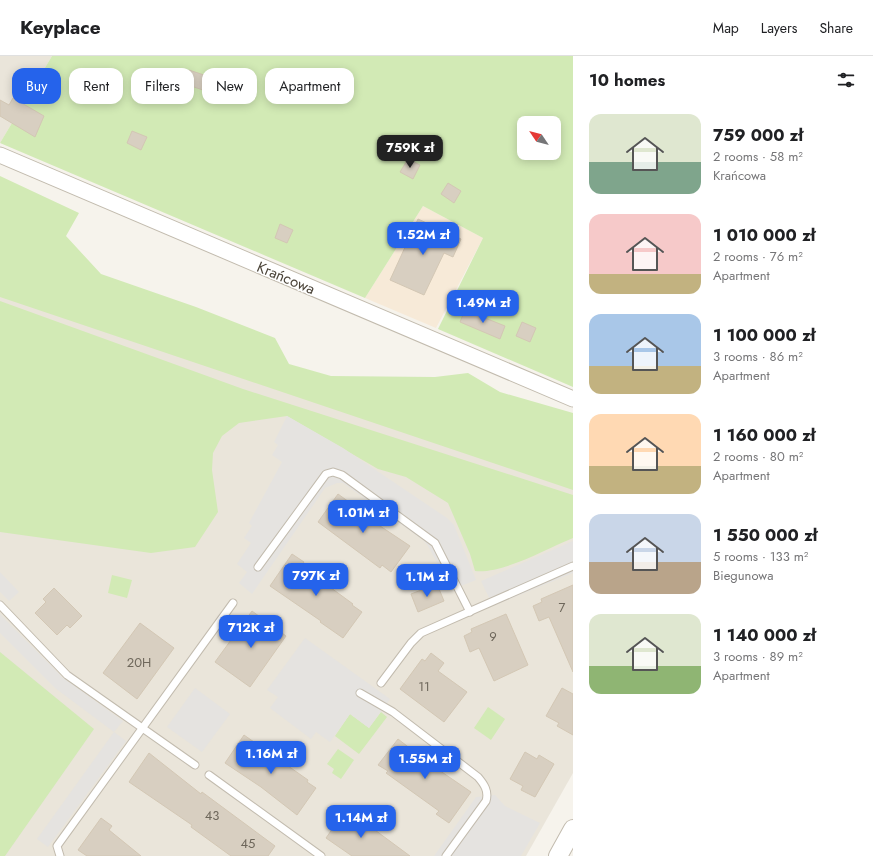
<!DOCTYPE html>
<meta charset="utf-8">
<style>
:root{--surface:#fff;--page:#f6f6f6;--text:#202124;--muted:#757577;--line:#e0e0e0;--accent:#2563eb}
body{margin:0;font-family:Jost,sans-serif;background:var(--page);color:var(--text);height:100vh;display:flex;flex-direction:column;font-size:15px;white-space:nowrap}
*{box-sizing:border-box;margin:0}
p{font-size:13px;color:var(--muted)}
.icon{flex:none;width:22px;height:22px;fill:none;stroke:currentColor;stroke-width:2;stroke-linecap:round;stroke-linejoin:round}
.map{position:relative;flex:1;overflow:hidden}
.panel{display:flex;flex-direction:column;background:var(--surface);width:300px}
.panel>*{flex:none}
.hud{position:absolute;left:12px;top:12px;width:380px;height:36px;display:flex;gap:8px}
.needle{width:26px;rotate:305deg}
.controls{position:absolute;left:517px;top:60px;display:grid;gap:8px}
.controls a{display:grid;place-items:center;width:44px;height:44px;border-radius:8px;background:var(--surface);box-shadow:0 2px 10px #0003;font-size:20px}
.price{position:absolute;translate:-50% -34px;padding:0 9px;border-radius:8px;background:var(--accent);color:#fff;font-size:13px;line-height:26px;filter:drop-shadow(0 1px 2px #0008)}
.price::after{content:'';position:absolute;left:50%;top:24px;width:12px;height:9px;margin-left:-6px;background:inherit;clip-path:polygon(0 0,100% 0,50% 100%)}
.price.selected{background:#222;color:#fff}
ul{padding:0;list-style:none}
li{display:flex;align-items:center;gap:12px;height:100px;padding:0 16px}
li span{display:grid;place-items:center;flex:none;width:112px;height:80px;border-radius:12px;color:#555}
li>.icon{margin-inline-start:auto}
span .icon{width:48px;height:48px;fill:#fffc;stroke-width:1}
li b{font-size:17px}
h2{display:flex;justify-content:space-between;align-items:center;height:48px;padding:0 16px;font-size:17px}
.pill{padding:0 14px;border-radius:12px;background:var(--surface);box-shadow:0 2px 10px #0003;font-size:14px;line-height:36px}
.pill.selected{background:var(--accent);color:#fff}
header{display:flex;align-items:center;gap:24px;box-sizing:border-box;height:56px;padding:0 20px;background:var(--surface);border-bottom:1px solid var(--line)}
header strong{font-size:19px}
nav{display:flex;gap:22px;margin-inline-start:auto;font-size:14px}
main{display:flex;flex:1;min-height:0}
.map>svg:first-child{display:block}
</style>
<header>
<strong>Keyplace</strong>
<nav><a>Map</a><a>Layers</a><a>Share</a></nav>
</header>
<main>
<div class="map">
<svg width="573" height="800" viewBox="0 0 573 800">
<rect width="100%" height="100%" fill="#f6f3ec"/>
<g fill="#eae5da">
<path d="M0,0H52L0,87Z"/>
<path d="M0,240L573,433V717L526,800H0Z"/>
</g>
<path fill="#f7ead8" d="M423,150L483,182L436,272L365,242Z"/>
<g fill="#d2eab5" fill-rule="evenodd">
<path d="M52,0H573V331L438,273L483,182L423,150L365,242L0,87ZM524,67H554V97H524Z"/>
<path d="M0,120L79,157L66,180L101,218L196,251L275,282L289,308L331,320L435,321L468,317L500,336L573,357V434L0,241Z"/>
<path d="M0,245L243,333L573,439V482C546,493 503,518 475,515L470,498L448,447L406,421L378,413L287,360L239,367L222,380L213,397L212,414L218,456L195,491L151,497L0,476Z"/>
<path d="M112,519L132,524L127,542L108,537Z"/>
<path d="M0,596L94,673L5,800H0Z"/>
<path d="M488,651L505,663L491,684L474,672Z"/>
<path d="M381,656L387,661L359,698L335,680L350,658L369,672Z"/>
<path d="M338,693L354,704L341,723L332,717L334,713L327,708Z"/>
</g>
<g fill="#e5e3e0">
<path d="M287,360L343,392L447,462L454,469L476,524L451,534L428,490L423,484L343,427H337L325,432L252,538L239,527L247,516L237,508L251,487L244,482L252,470L249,467L282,406L272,399L278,389L274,386Z"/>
<path d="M573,485V517L493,550L481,525Z"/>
<path d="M0,516L19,536L9,545L0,536Z"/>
<path d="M0,558L62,621L123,665L114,676L126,685L48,791L37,783L114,676L55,632L0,577Z"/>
<path d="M305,582L390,643L369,672L350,658L330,686L316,676L311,683L270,652L278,641L267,634Z"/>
<path d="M195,632L230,658L202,696L167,671Z"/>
<path d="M495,739L505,750L540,767L521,800H434L476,741Z"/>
</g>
<g fill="#d8cfc1" stroke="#d3c7b4">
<path d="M189,14L207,20L203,34L185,28Z"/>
<path d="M13,42L44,60L35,81L0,60V44L9,49Z"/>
<path d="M132,75L147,81L141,94L127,87Z"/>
<path d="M408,103L420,109L413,123L400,116Z"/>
<path d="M448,127L461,135L454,147L441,138Z"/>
<path d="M418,163L461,183L453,201L444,197L424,239L390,224Z"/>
<path d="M280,168L293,174L287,187L275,182Z"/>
<path d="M465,254L505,270L500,283L460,266Z"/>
<path d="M522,266L536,272L530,286L516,280Z"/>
<path d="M338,438L360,454L359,456L410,490L391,516L382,509L380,512L318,466Z"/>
<path d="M292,498L304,506L301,510L353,548L352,549L362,556L343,582L320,566L321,565L270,530Z"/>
<path d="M437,528L444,545L418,556L411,538Z"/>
<path d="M573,529V616L549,561L539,565L533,550L542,546L541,543Z"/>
<path d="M54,532L82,560L70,572L67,569L57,579L35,557L46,546L43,543Z"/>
<path d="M252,555L286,580L250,631L215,606Z"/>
<path d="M506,558L528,609L494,625L479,592L470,596L464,580L472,576L471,573Z"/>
<path d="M140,567L174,592L137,643L103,617Z"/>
<path d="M431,597L444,607L438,615L467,636L444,666L400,633L422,603L425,605Z"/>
<path d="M562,632L573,638V679L557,670L559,667L546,660Z"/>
<path d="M244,679L308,724L307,726L316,732L297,759L261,731L225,707Z"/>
<path d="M398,683L433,710L471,736L449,767L436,758L439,755L386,717L388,715L378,709Z"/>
<path d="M525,696L537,703L539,699L554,708L535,741L521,734L523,730L510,723Z"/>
<path d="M149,697L201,738L202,736L275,790L268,800H231L191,771L192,769L129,726Z"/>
<path d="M345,755L354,762L356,760L410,800H352L326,782Z"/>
<path d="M101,762L112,770L109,774L141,800H87L78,794Z"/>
</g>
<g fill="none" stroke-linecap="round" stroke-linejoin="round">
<defs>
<g id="service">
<path d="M258,511L326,418L333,416L342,419L435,487L470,556"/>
<path d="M0,549L67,619L195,709"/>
<path d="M381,627L411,587L421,577L573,510"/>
<path d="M360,637L393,656L478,721C484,728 489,735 486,745L446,800"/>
<path d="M209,719L321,800"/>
<path d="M60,800L57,790L233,547"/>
</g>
<path id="minor" d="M0,99L573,343"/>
<path id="tertiary" d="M558,800L573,773"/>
</defs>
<use href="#service" stroke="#c2bbae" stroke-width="9"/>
<use href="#minor" stroke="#c2bbae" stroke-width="17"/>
<use href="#tertiary" stroke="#c2bbae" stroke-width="20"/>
<use href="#service" stroke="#fff" stroke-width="7"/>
<use href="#minor" stroke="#fff" stroke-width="15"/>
<use href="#tertiary" stroke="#fff" stroke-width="18"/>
</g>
<g text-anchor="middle" stroke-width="3" stroke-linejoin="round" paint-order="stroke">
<g font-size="13" fill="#6e675b">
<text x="562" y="556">7</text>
<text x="493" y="585">9</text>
<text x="139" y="611">20H</text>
<text x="424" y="635">11</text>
<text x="212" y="764">43</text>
<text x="248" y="792">45</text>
</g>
<g font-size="15" fill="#4b4439" stroke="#fff">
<text transform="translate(286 222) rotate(23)" y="5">Krańcowa</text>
</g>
</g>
</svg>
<div class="controls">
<a><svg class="needle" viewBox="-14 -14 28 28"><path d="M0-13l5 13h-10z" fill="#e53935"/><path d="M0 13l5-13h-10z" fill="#757577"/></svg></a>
</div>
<b class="price selected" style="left:410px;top:113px">759K zł</b>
<b class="price" style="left:423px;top:200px">1.52M zł</b>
<b class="price" style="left:483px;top:268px">1.49M zł</b>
<b class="price" style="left:363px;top:478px">1.01M zł</b>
<b class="price" style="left:316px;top:541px">797K zł</b>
<b class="price" style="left:427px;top:542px">1.1M zł</b>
<b class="price" style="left:251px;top:593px">712K zł</b>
<b class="price" style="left:271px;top:719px">1.16M zł</b>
<b class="price" style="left:425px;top:724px">1.55M zł</b>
<b class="price" style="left:361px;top:783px">1.14M zł</b>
<div class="hud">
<a class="pill selected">Buy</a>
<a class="pill">Rent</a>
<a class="pill">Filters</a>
<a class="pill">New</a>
<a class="pill">Apartment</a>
</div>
</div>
<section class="panel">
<h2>10 homes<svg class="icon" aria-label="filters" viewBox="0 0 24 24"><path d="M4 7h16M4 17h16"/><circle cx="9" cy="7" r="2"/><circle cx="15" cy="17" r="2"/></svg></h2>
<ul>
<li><span style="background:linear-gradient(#dfe7d0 60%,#7fa58c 0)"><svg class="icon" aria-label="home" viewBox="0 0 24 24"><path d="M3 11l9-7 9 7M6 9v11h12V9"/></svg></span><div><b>759 000 zł</b><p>2 rooms · 58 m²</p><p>Krańcowa</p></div></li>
<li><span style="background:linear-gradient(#f6c9c9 75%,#c2b280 0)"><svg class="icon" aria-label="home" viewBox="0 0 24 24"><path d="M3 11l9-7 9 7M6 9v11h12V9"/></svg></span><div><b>1 010 000 zł</b><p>2 rooms · 76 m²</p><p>Apartment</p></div></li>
<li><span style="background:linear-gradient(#a9c7e8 65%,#c2b280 0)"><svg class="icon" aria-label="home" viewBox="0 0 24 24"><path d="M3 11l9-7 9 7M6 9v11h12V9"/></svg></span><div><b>1 100 000 zł</b><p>3 rooms · 86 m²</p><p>Apartment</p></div></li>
<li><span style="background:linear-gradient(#ffd9b3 65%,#c2b280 0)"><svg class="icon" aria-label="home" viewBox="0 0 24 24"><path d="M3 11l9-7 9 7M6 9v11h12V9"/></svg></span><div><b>1 160 000 zł</b><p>2 rooms · 80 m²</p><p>Apartment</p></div></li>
<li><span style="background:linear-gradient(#c9d6e8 60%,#b9a48a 0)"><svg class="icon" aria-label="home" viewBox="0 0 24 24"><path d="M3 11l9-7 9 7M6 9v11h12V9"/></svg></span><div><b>1 550 000 zł</b><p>5 rooms · 133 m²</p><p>Biegunowa</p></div></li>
<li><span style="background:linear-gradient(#dfe7d0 65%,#8fb573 0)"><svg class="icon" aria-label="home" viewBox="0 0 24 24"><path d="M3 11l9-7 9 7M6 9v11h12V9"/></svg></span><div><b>1 140 000 zł</b><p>3 rooms · 89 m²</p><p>Apartment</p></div></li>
</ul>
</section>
</main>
